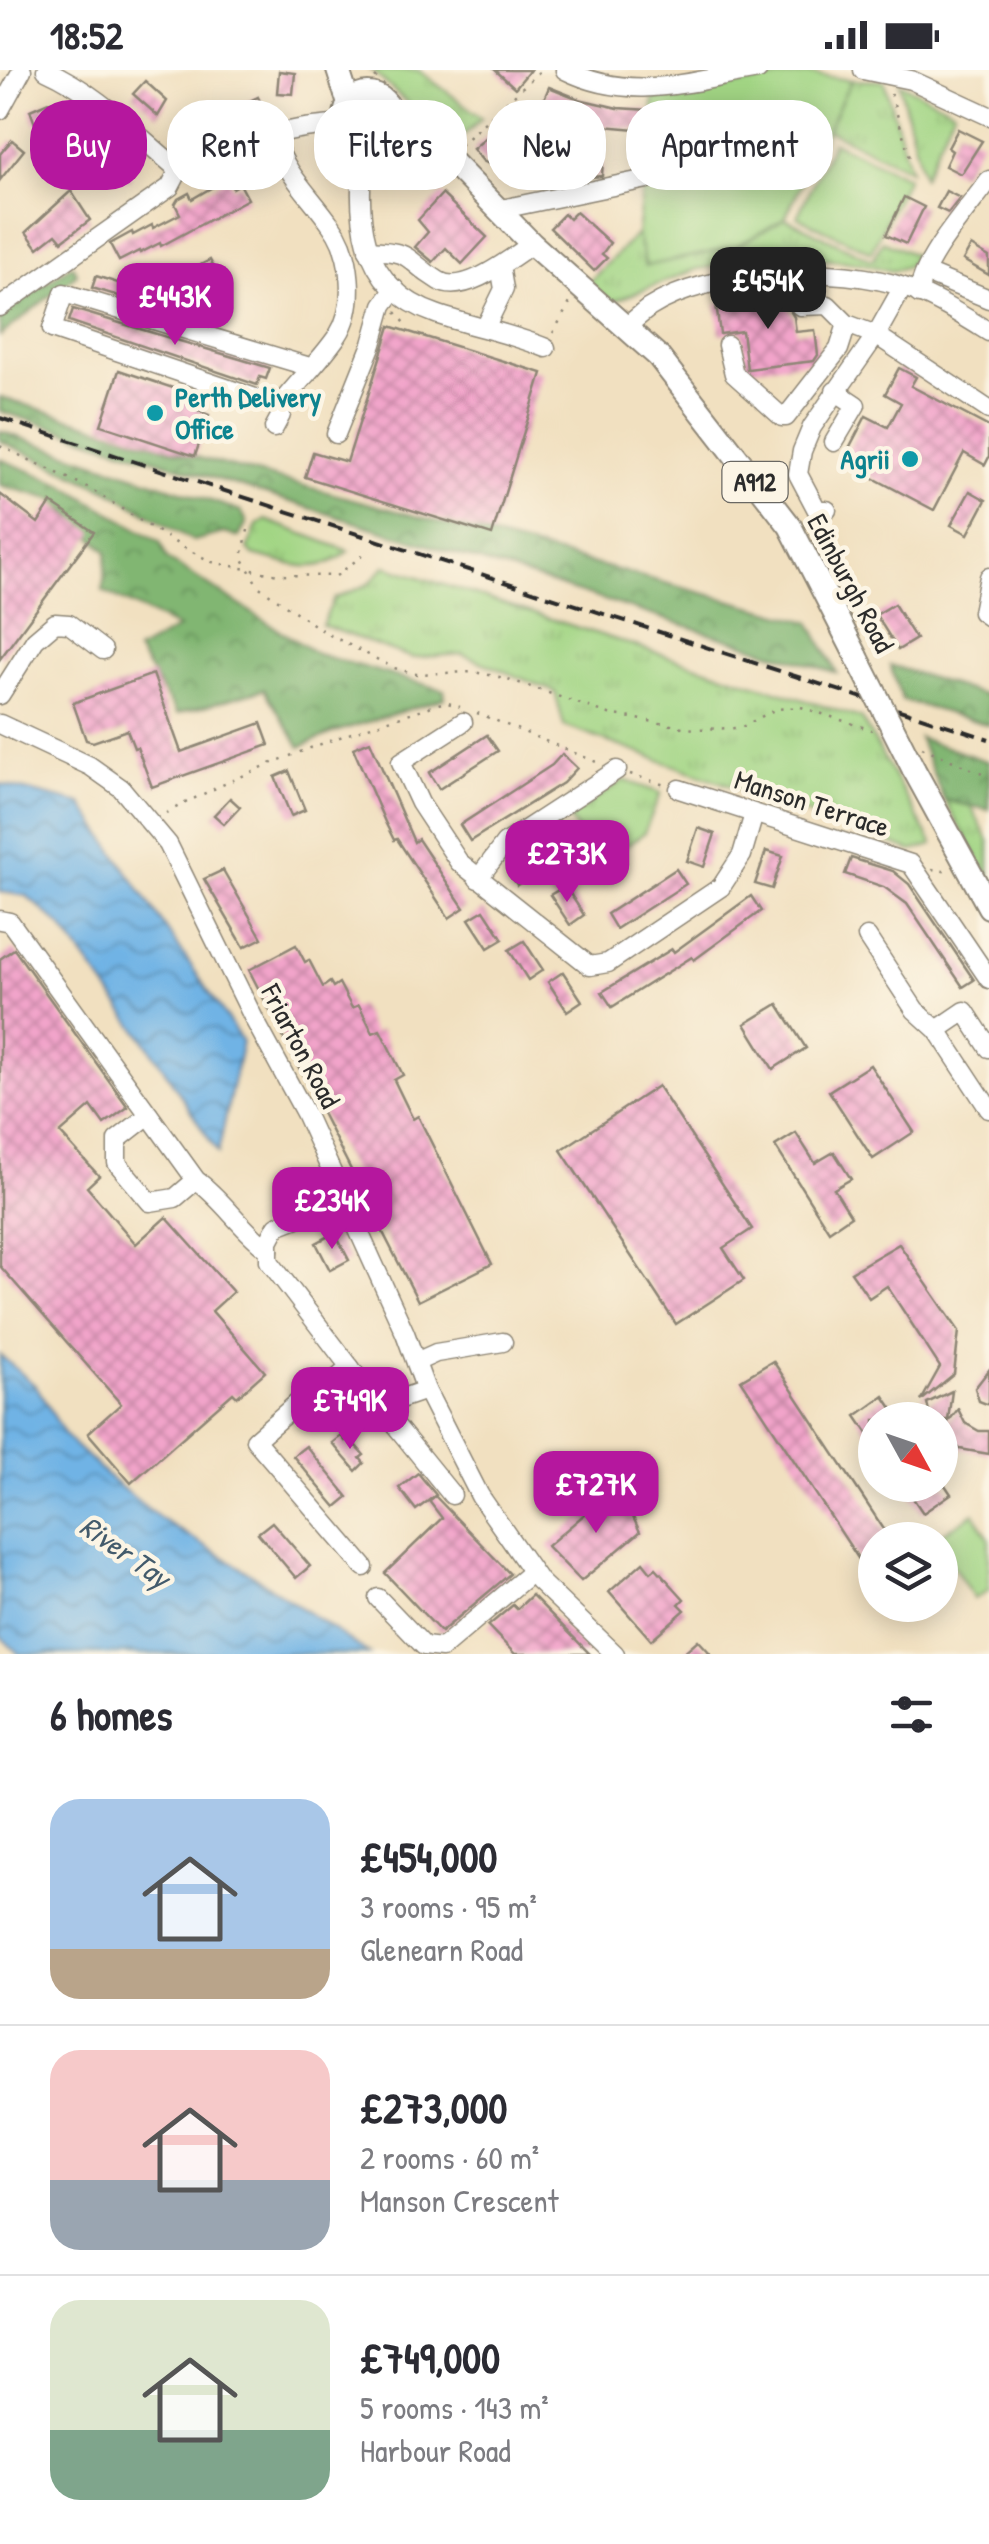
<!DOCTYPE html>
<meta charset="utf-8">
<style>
:root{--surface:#fff;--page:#f7f7f7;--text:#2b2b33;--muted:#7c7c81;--line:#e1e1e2;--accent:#b5179e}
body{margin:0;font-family:"Patrick Hand",sans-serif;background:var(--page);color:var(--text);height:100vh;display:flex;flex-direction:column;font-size:38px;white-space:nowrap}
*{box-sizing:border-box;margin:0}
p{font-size:32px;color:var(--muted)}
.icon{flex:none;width:55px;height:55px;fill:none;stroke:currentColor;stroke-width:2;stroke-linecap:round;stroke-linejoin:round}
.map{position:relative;height:1584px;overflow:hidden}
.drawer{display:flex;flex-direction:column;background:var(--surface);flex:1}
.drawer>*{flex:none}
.banner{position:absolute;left:30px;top:30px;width:930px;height:90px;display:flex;gap:20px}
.needle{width:65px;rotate:130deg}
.tools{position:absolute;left:858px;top:1332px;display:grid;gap:20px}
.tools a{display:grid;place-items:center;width:100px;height:100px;border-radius:50%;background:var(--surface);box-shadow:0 5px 25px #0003;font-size:50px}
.price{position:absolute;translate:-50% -85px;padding:0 22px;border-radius:20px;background:var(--accent);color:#fff;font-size:32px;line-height:65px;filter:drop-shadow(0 2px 5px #0008)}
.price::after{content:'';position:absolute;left:50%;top:60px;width:30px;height:22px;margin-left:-15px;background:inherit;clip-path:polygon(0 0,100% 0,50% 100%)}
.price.selected{background:#222;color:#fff}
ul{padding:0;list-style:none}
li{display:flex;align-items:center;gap:30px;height:250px;padding:0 50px}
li+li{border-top:2px solid var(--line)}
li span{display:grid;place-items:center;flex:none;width:280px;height:200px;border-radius:30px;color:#555}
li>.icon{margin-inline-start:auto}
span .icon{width:120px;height:120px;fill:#fffc;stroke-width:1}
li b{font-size:42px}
h2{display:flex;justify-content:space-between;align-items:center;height:120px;padding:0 50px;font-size:42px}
.chip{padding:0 35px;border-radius:40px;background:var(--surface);box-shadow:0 5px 25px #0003;font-size:35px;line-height:90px}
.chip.selected{background:var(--accent);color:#fff}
.status{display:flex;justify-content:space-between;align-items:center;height:70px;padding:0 50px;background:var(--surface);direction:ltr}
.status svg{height:28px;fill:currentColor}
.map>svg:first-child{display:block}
</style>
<div class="status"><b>18:52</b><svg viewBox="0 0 49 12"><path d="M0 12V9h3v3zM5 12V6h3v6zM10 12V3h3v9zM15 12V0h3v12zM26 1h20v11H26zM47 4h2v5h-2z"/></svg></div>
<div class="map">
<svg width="989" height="1584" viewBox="0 0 989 1584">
<defs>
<pattern id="grass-tufts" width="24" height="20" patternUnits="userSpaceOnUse" patternTransform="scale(2.5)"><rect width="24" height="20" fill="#a2d584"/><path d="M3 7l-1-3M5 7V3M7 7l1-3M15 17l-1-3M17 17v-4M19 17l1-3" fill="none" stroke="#8cb772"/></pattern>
<pattern id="forest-crowns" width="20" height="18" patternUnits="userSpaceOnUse" patternTransform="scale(2.5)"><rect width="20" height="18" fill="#81b672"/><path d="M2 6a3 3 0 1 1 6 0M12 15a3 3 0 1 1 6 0" fill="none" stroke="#6a945e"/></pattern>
<pattern id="water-waves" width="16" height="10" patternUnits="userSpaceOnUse" patternTransform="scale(2.5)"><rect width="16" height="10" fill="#70b3e5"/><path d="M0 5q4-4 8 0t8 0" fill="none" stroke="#5c92ba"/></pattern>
<pattern id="building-cross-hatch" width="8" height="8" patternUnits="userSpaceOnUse" patternTransform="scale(2.5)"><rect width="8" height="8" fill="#f2a4ca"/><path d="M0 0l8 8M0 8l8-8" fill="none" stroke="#c486a4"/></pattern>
</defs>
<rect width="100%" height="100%" fill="#fcf5e5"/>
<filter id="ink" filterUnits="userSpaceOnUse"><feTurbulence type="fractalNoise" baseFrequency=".01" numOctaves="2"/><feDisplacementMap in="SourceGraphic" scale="20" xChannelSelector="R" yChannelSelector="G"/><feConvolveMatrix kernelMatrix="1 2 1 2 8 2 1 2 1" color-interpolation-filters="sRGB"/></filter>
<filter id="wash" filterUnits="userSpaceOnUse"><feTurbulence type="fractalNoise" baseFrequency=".0048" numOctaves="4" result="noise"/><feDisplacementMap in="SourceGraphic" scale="40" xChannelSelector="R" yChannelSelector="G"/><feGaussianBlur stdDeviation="2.25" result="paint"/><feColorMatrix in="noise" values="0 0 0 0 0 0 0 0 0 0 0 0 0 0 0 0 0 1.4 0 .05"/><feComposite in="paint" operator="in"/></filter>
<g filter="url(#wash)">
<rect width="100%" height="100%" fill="#f1e0c0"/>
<g fill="url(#grass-tufts)" stroke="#668058" stroke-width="2.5">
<path d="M371,0H418L482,48L454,75Z"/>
<path d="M851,10L884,11L910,100L827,60Z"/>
<path d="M899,13L954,40L923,107Z"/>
<path d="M785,148L872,190L883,171L915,185L908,196L892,201L860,193L821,189L759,191L697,199L612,232L588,213L637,164L645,195L735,177Z"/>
<path d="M266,450L349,481C319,507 289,494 253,485L248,479L257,455Z"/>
<path d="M385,496L861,648L933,775L912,781L564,656L555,622L462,584L412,588L322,555L334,529L369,514Z"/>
<path d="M624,710L661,723L644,763L600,794L569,748Z"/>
<path d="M944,730L971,736L989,772V808Z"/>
</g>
<g fill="url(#forest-crowns)" stroke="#56704e" stroke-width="2.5">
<path d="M72,195L77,204L0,266V245Z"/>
<path d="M0,327L196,387L810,552L837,603L0,341Z"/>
<path d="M0,361L241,441L247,452L239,467L224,463L193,471L110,421L0,371Z"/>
<path d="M0,389L62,414L160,472L167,489L317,584L444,620L445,628L335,662L300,677L264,619L177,644L137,581L178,558L103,521L107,482L55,430L0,415Z"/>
<path d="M890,595L989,627V655L902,630Z"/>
<path d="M919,668L989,692V740L944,730Z"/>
</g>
<g fill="#a2d584" stroke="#668058" stroke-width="2.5">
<path d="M810,4L851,10L785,148L735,177L646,196L637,164L643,116L663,111L659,100L646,104L633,94L635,77L650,65L654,27C707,23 757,9 810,4Z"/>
<path d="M833,72L907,107L871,182L797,147Z"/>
<path d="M597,760L608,764L614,777L603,786L598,785L587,766Z"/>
<path d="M974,1443L989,1468V1520L974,1529L940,1475V1470L935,1468Z"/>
</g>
<g fill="url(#water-waves)" stroke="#4e6f88" stroke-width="2.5">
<path d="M0,714L82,734L242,971L218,1083L151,979L62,857L27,826L0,822Z"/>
<path d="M0,1285L37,1317L66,1367L113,1411L161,1449L253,1505L369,1584H19L0,1566Z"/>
</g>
<g id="blocks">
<g fill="url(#building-cross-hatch)">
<path d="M495,0H530L515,18Z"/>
<path d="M279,1L295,3L293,24L277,23Z"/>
<path d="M145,11L167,31L158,46L133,24Z"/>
<path d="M549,17L579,29L618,38L649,40L647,60L603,56L570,48L541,36Z"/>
<path d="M258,27L266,43L230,59L223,44Z"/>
<path d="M51,31L56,46L35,54L30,40Z"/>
<path d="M78,45L89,54L81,67L68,57Z"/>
<path d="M511,46L522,58V72L502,101L483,91L473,79Z"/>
<path d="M184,54L205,56L204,72L182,70Z"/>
<path d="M958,59L982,71L961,104L945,96L952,81L948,78Z"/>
<path d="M12,70L24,80L0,110V84Z"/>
<rect x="116" y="88" width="15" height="22"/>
<path d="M572,89L603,90L602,106L527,112V91Z"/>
<path d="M228,108L233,118L240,114L248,129L161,176L160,173L140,183L139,181L119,191L110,174L132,162L133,165L152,155L153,158L180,144L175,134L178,129L189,123L192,129Z"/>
<path d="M71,121L90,150L62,171L56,164L38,178L26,162Z"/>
<path d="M946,121L960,128L948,143L937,138Z"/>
<path d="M442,124L487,167L462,194L446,178L433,192L415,177L428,162L418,150Z"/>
<path d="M904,127L924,137L906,174L886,165Z"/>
<path d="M576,142L610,173L602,184L607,188L594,201L550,158L564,144L569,149Z"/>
<path d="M971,176L989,187V205L963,190Z"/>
<path d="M210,190L218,205L206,211L204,207L198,210L193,199Z"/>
<path d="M96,206L146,222L142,233L92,218Z"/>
<path d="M791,225L788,237L794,247L796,262L815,260L818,285L814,291L747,299L742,261L720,264L716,234Z"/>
<path d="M169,228L219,245L215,255L165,240Z"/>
<path d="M73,239L270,298L266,309L260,307L257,315L69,251Z"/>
<path d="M390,256L542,303L492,465L305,407L313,382L347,392Z"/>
<path d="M899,298L916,307L911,316L989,357V387L985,395L964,383L934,440L864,403L869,394L847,382L866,346L888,357L901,333L885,324Z"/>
<path d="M119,300L203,328L199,341L209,345L195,386L101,355Z"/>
<path d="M970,421L986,430L968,464L951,455Z"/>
<path d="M0,424L38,453L51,433L94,462L0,589Z"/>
<path d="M894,534L916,569L898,580L876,545Z"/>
<path d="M153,604L181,682L261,653L269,675L152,717L137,677L134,678L127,660L93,672L86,670L73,633Z"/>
<path d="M487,665L498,681L439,719L429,703Z"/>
<path d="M370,671L414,772L418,769L464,838L449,848L397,769L394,770L385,752L353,678Z"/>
<path d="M562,684L577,698L563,713L470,771L460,755L552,695Z"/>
<path d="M289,701L305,740L291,746L275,707Z"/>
<path d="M230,728L240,737L224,754L214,745Z"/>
<path d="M698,758L715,764L704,797L687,791Z"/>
<path d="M566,761L576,777L517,815L507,799Z"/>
<path d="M766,781L783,786L772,819L755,814Z"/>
<path d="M851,788L893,801L909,814L974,910L963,917L907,834L884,817L845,804Z"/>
<path d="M676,799L686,814L616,859L607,844Z"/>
<path d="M223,800L262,868L244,877L204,809Z"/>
<path d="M565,816L584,845L570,855L550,825Z"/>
<path d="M751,826L761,841L694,890L692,887L612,937L602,922L672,879L674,882Z"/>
<path d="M484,840L503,869L488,878L469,849Z"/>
<path d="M524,871L543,900L528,910L509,880Z"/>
<path d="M296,875L305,892L309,890L323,917L330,912L333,917L339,913L352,938L359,935L373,963L380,960L403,1005L394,1010L413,1049L418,1046L492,1194L418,1231L249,900Z"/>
<path d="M14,879L128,1037L104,1054L91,1036L60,1063L99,1106L87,1117L136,1174L166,1147L233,1222L212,1241L265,1302L237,1327L233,1323L131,1413L88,1363L121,1334L0,1196V889Z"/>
<path d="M563,902L582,931L567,941L548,912Z"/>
<path d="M778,934L806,978L773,999L745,954Z"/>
<path d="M870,995L914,1062L873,1089L829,1021Z"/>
<path d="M658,1016L752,1159L723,1178L744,1210L676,1254L561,1080Z"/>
<path d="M796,1063L815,1093L834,1082L851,1109L834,1119L851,1146L829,1161L775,1076Z"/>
<path d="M335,1163L349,1190L330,1200L316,1173Z"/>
<path d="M899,1174L959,1261L954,1304L921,1331L940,1297L887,1216L869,1228L851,1202Z"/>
<path d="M773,1291L891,1470H875V1514L741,1310Z"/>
<path d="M989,1300V1335L979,1331L975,1318Z"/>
<path d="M952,1321L948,1350H931L927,1333Z"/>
<path d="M884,1326L900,1350H875V1374L856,1346Z"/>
<path d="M958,1339L965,1353L979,1361H989V1384L960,1379L942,1360Z"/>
<path d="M341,1366L345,1371L349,1368L364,1385L360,1388L364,1393L356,1401L332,1373Z"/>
<path d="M306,1376L348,1427L336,1437L293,1386Z"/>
<path d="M418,1403L436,1425L416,1440L399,1418Z"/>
<path d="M904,1415H945L951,1424L923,1443Z"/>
<path d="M618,1416L640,1462L581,1511L547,1476Z"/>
<path d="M435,1426L510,1504L441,1562L385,1503L442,1448L429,1431Z"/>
<path d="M272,1452L310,1496L296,1508L258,1463Z"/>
<path d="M643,1492L651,1502L656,1498L684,1529L679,1534L685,1540L651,1570L609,1522Z"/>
<path d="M532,1525L590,1584H515L488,1556L513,1535L517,1539Z"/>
<path d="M698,1570L711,1584H682Z"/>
</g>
</g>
</g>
<g filter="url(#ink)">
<use href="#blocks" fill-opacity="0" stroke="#8e8676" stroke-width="2.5"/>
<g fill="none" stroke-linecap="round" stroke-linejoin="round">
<defs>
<g id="minor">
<path d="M46,0C99,24 135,64 179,100"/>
<path d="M565,0C632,33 690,11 758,0"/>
<path d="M863,0L911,10L989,46"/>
<path d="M0,40L22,0"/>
<path d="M273,66C288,108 307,121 331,155C352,183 357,235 338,265C321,290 298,312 279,336L52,259L64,223L310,297"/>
<path d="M365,70C356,140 355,216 436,244C473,257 510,263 546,278"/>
<path d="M497,140L652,108"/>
<path d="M368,180C418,182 402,189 439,211C464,226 511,188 532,174"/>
<path d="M926,203L989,229"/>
<path d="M919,224C920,191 970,137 989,110"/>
<path d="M800,236L828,235L847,254"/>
<path d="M0,237L170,117L179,100C216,104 242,78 275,65C298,57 322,56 346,54"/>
<path d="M486,256L504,219L500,196"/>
<path d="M625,258C633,251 641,244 649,238C711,198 838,194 907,218C935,228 963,246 989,262"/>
<path d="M727,275L734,304L782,347H786L839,279L847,254L876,265L989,340"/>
<path d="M274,358L281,345L279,336"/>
<path d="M336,364L372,274L383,235L395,219"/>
<path d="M834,372L856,335L835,321"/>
<path d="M827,440H817L798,404L802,381L812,357L876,265L903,217"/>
<path d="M989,507L982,542L989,547"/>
<path d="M0,625L35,570L55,553L69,554L103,580"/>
<path d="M463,652L401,692L420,733L459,792L590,896L608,893L721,817L742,785L754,744"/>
<path d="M0,654L90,696L121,718L168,774L254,949L305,1043L405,1263L426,1320L480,1426L539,1511L615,1584"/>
<path d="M679,719L911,794L989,909"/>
<path d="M478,809L505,773L617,700"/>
<path d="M0,850L10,852L196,1110C224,1130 241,1160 269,1180"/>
<path d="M867,867L915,940L937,960L989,1039"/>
<path d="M937,960L965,941L989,978"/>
<path d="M149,1045L117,1070V1093L150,1132L175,1128L196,1110"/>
<path d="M346,1129L277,1156L269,1171V1191L375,1330L394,1331L426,1320"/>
<path d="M416,1292L436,1283L503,1272"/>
<path d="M350,1297L319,1325L302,1329L255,1370L364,1497"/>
<path d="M375,1330L452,1425"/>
<path d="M378,1528L424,1576L442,1578L532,1502"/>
</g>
<g id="major">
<path d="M338,0L349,34"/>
<circle cx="368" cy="47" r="23"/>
<path d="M391,42L408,47L427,60L442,82L532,174L658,286L790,456L857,587"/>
<path d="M913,698L989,837"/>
</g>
</defs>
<use href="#minor" stroke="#8e8676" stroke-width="21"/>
<use href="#major" stroke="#8e8676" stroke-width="26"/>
<g stroke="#8e8676" stroke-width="2.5" stroke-dasharray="2.5 8" stroke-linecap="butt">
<path d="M367,0L396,25"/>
<path d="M891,24L910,88"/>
<path d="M460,75L541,0"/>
<path d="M396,242L409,258"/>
<path d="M553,263L571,231"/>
<path d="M0,376L89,418L179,475L212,492L278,505L336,506L363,485"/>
<path d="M248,460L242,487L258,516L326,563L394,598L416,604L474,602L505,608L609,644L694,659L740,658L776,639L801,637L872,660"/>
<path d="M477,643L599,693"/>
<path d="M922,677L989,707"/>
<path d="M630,704L665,715"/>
<path d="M166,743C256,695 349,662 445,632L460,637"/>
<path d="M932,799L949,802"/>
</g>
<use href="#minor" stroke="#fff" stroke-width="18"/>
<use href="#major" stroke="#fff" stroke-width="22"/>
<path stroke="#2b2b2b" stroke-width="4" stroke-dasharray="15 8" stroke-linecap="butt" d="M0,348L989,669"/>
<defs>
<path id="major-bridge" d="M857,587L913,698"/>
</defs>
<use href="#major-bridge" stroke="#8e8676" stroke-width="26" stroke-linecap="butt"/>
<use href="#major-bridge" stroke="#fff" stroke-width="22"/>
</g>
</g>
<g fill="#0f9aa8" stroke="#fcf5e5" stroke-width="4">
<circle cx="155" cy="343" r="10"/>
<circle cx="910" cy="389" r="10"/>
</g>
<g text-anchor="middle" stroke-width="9" stroke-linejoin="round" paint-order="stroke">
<rect fill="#fcf5e5" stroke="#6a6863" stroke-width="2.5" x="722.5" y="392" width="65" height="40" rx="8"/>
<g font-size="25" font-weight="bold" fill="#2b2b2b">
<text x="755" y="421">A912</text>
</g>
<g font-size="28" font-weight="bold" fill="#0d838f" stroke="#fcf5e5" text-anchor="start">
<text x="175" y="337">Perth Delivery<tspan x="175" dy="32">Office</tspan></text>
<text x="890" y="399" text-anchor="end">Agrii</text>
</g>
<g font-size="28" fill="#2b2b2b" stroke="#fcf5e5">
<text transform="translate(851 513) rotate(62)" y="10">Edinburgh Road</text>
<text transform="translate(812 733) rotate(18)" y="10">Manson Terrace</text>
<text transform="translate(301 976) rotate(62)" y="10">Friarton Road</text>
</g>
<g font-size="30" font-style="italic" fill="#435b6c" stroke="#fcf5e5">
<text transform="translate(125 1482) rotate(35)" y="10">River Tay</text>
</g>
</g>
</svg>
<div class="tools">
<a><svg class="needle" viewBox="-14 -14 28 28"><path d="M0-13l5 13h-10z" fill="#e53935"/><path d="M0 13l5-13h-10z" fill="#7c7c81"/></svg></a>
<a><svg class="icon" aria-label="layers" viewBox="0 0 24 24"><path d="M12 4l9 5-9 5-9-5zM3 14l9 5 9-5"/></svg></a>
</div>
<b class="price selected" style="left:768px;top:262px">£454K</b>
<b class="price" style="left:175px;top:278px">£443K</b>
<b class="price" style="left:567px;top:835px">£273K</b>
<b class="price" style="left:332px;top:1182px">£234K</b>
<b class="price" style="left:350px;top:1382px">£749K</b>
<b class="price" style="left:596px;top:1466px">£727K</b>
<div class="banner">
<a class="chip selected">Buy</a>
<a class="chip">Rent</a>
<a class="chip">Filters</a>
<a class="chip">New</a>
<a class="chip">Apartment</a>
</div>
</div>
<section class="drawer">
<h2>6 homes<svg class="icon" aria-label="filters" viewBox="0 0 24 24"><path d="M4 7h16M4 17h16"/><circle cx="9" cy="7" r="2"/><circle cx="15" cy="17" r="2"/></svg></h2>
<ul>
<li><span style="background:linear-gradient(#a9c7e8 75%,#b9a48a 0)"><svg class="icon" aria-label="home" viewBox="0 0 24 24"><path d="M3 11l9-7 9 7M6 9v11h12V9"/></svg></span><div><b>£454,000</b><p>3 rooms · 95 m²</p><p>Glenearn Road</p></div></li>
<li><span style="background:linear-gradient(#f6c9c9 65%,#9aa5b1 0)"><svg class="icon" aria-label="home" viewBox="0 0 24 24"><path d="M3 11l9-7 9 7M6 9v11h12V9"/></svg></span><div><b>£273,000</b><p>2 rooms · 60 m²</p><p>Manson Crescent</p></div></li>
<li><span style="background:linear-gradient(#dfe7d0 65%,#7fa58c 0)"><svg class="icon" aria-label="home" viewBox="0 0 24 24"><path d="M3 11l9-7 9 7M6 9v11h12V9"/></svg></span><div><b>£749,000</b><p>5 rooms · 143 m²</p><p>Harbour Road</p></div></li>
</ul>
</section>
